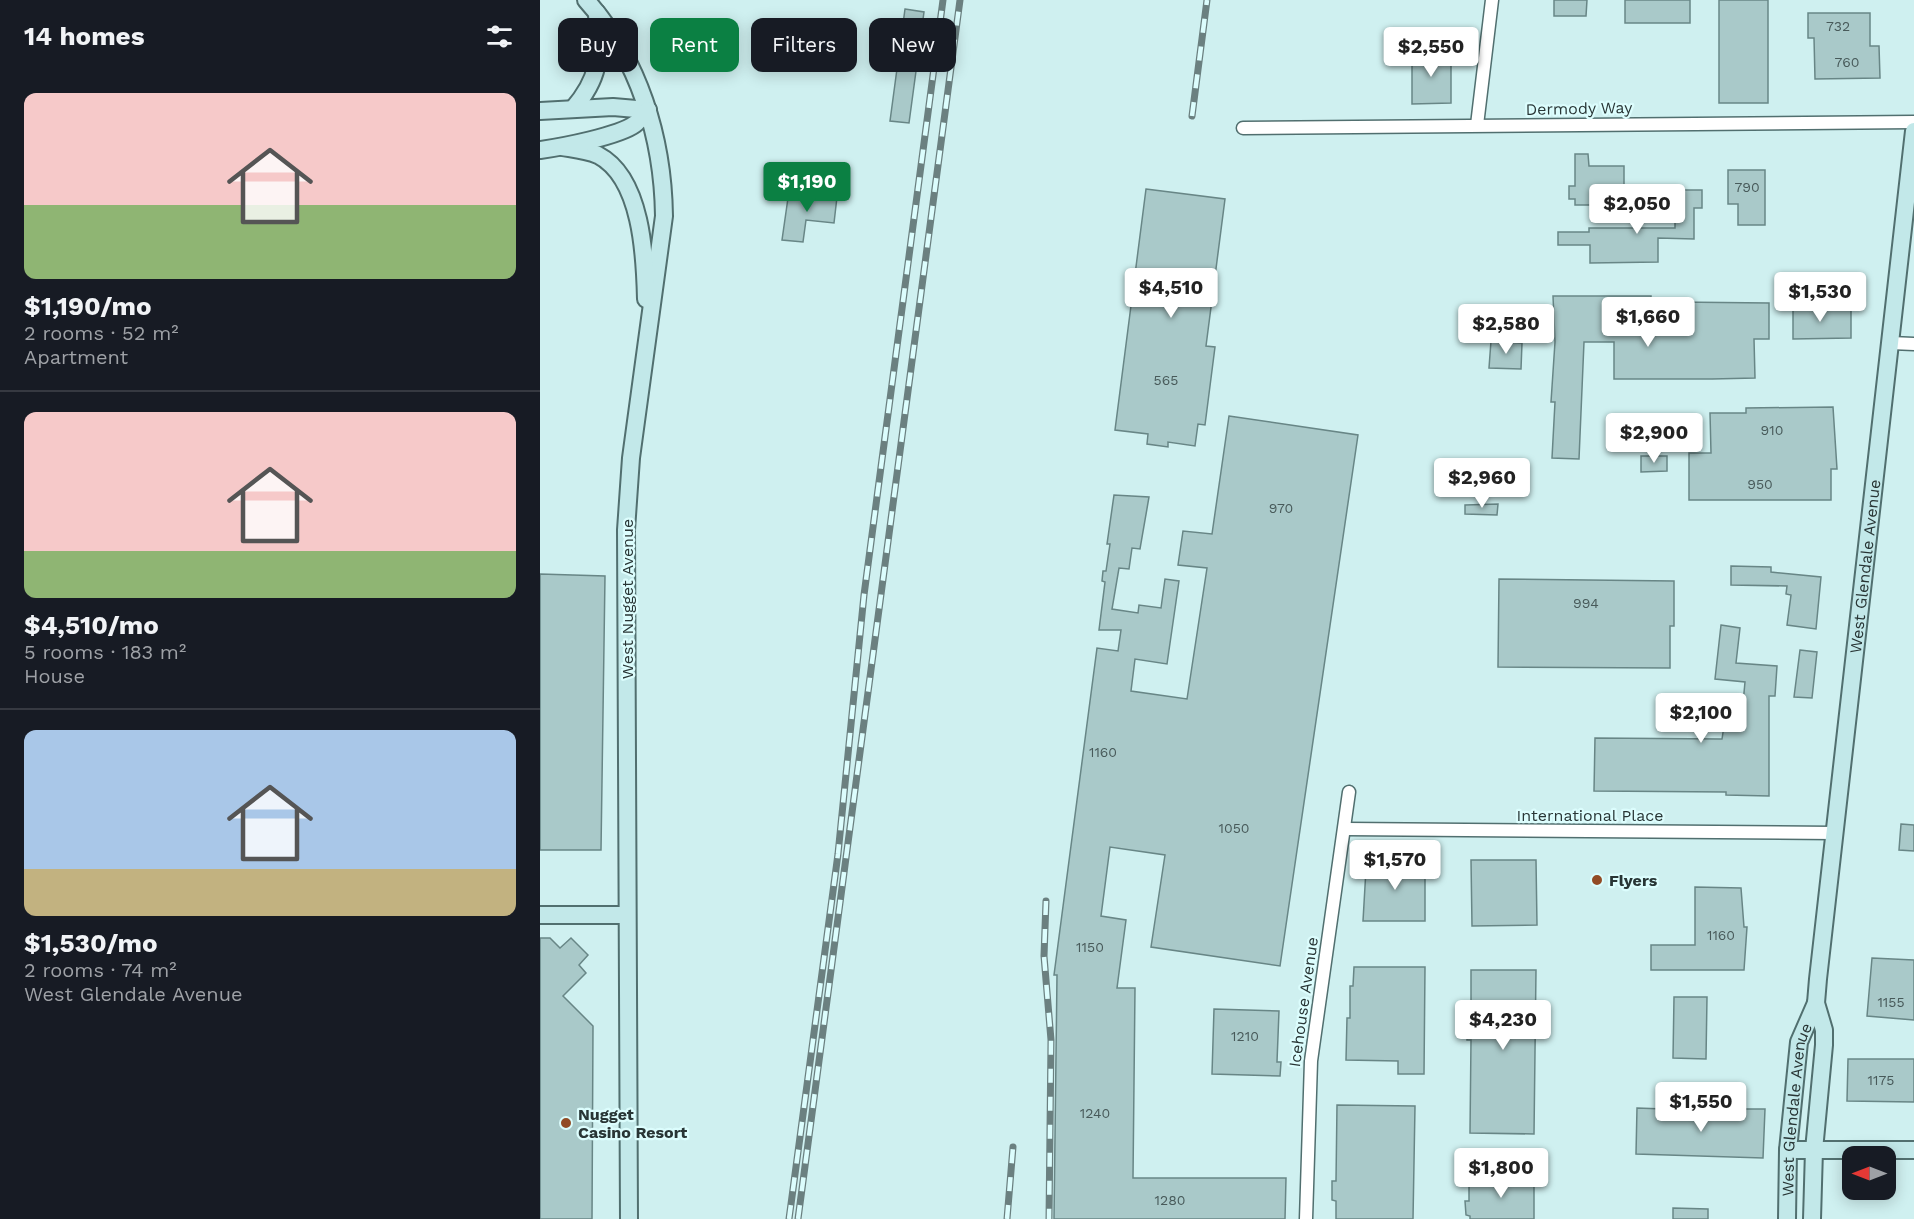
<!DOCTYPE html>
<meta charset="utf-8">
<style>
:root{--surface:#171b24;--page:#20242c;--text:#f1f3f6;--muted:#9ea1a6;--line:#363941;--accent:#0b8043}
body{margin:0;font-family:"Work Sans",sans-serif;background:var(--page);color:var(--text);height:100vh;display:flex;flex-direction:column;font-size:22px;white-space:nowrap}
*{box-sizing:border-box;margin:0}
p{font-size:20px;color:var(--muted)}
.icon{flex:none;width:33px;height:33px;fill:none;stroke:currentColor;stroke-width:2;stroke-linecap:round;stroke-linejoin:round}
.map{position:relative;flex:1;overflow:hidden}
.panel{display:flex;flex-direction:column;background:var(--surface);width:540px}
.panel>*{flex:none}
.guide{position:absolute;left:18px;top:18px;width:570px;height:54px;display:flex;gap:12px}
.needle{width:39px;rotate:270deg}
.buttons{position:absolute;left:1302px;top:1146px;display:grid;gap:12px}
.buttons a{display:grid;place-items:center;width:54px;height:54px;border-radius:12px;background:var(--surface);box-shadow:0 3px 15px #0003;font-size:30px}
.price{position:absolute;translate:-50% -51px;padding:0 14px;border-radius:6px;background:#fff;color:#222;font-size:20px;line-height:39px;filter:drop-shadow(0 2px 3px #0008)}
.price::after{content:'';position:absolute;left:50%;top:36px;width:18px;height:14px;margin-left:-9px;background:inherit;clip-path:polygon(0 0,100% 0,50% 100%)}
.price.selected{background:var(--accent);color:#fff}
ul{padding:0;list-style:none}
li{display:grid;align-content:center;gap:12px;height:318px;padding:0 24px}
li+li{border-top:2px solid var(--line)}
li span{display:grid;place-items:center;height:186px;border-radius:12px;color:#555}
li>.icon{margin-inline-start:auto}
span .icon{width:108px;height:108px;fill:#fffc;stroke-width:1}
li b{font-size:26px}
h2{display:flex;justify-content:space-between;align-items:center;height:72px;padding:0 24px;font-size:26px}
.tag{padding:0 21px;border-radius:12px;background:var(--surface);box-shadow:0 3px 15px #0003;font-size:21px;line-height:54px}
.tag.selected{background:var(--accent);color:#fff}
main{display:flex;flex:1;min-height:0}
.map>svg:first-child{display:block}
</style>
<main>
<section class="panel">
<h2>14 homes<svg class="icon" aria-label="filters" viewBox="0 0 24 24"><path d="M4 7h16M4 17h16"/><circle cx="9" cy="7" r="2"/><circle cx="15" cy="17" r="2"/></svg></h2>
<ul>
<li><span style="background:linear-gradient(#f6c9c9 60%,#8fb573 0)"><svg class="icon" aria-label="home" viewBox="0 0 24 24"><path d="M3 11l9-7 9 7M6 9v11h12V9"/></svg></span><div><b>$1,190/mo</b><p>2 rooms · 52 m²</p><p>Apartment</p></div></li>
<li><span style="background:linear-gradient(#f6c9c9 75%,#8fb573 0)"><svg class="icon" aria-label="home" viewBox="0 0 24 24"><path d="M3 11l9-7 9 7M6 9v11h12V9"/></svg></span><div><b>$4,510/mo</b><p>5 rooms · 183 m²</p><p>House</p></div></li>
<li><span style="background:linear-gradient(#a9c7e8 75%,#c2b280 0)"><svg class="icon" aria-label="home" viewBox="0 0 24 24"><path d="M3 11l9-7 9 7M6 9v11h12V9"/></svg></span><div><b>$1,530/mo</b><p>2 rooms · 74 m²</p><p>West Glendale Avenue</p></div></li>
</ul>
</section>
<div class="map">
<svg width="1374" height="1219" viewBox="0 0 1374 1219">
<rect width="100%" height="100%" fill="#cff0f0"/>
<g fill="#a9c9c9" stroke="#688686" stroke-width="1.5">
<path d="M1014,0H1047L1046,16H1014Z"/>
<rect x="1085" y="0" width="65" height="23"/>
<rect x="1179" y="0" width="49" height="103"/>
<path d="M365,9L384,12L369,123L350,121Z"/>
<path d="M1268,13H1330V46H1339L1340,78L1275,79L1274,38H1268Z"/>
<path d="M872,52H911V103L872,104Z"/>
<path d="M1035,154H1048L1049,166H1084V205H1035V199H1029V186H1035Z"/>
<path d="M1188,170H1225V225H1198V204H1188Z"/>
<path d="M606,189L685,199L666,346L675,347L665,425L658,424L655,446L628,442V447L607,444L608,434L575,430Z"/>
<path d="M1135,190H1162V208H1154V239L1118,238V262L1050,263V245H1018V232H1049V228H1135Z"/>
<path d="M249,191L297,197L294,223L266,220L263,242L242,240Z"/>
<path d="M1013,296H1111V324H1136V302L1229,303V339H1214L1215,378L1172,379H1074V342H1044L1039,459L1012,458L1015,402H1011L1015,342Z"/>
<path d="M1253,301L1268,302V310H1311V338L1253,339Z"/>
<path d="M951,341L982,343L981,369L949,368Z"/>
<path d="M1293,407L1297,469H1291V500H1149V453H1171L1170,413H1206V408Z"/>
<path d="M689,416L818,435L740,966L611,947L625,855L570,847L561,916L586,920L577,988H595L593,1178H746L745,1219H514L517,975H514L557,648L578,651L581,630H559L565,582L562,581L563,571H566L570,544H567L574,495L609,497L600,549L592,548L589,569L579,568L572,609L598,613L599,605L621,608L625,579L639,581L627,664L595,659L591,691L647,699L667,568L638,565L643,531L672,534Z"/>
<path d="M1101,456H1127V471L1101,472Z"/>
<path d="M958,504L957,515L925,514V505Z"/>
<path d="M1191,566L1231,567V572L1281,577L1276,629L1247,625L1251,595L1246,594L1247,586L1191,585Z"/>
<path d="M0,574L65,576L61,850H0Z"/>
<path d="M959,579L1134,581V626H1130V668L958,667Z"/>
<path d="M1181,625L1200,628L1196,663L1237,666L1235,696H1229V796L1186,795V792L1054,791L1055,738L1182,739L1186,713L1202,714L1205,682L1175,679Z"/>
<path d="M1260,650L1277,652L1272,698L1254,697Z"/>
<path d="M1361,824L1374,825V851L1359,850Z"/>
<path d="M833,859H885V921H823L826,869H833Z"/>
<path d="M931,860H996L997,925L932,926Z"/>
<path d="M1155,887L1201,888L1204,927H1207L1204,970H1111V945H1155Z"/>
<path d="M0,938H10L20,948L31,938L48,955L39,965L46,973L23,996L53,1026L52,1219H0Z"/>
<path d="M1332,958L1374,960V1020L1327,1016Z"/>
<path d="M814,967H885L884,1074H858V1061L806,1060L807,1018H810V986H813Z"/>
<path d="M931,970H996L994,1134L930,1133L931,1040H927V1027H931Z"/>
<path d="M1134,997H1167L1166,1059L1133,1058Z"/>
<path d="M674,1009L739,1011L737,1062H741L740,1076L672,1074Z"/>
<path d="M1308,1059H1374V1102L1307,1101Z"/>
<path d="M797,1105L875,1106L873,1219H796V1201L792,1200V1181H796Z"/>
<path d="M1097,1108L1204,1112V1109H1225L1223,1158L1096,1154Z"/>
<path d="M929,1179H994V1219H930V1216L926,1215L925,1201H929Z"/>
<path d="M1133,1208L1168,1209V1219H1133Z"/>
</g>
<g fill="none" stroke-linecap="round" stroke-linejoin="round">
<defs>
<g id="street">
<path d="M937,125L952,0"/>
<path d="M703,128L1374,122"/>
<path d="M1351,343L1374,344"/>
<path d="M806,829L1295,833"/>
<path d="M766,1219L771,1061L809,792"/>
</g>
<g id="secondary">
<path d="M46,0C99,59 123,138 124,216L91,458L86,530L89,1219"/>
<path d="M33,109C62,75 59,56 57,13"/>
<path d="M0,111L73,107L108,110"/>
<path d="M22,147C34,149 46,150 58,155C102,178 105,256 106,299"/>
<path d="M0,150C22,147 79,136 95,124C100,120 104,114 108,110"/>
<path d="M0,915H87"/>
<path d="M1248,1150H1374"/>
<path id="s1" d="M1247,1219L1248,1150L1259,1042L1276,1003"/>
<path id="s2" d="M1272,1219L1274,1150L1284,1045V1030L1276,1003L1278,979L1374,131"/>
</g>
</defs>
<use href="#street" stroke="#516f6f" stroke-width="15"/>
<use href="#secondary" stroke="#516f6f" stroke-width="20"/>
<use href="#street" stroke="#fff" stroke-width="12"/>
<use href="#secondary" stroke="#c2e8e9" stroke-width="16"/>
<defs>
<g id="rail">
<path d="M652,116L667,0"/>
<path d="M506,901L504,956L511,1040L509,1219"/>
<path d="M249,1219L298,854L324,595L403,0"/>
<path d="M258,1219L420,0"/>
<path d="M467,1219L473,1147"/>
</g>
</defs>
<use href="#rail" stroke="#6b8080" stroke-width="7"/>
<use href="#rail" stroke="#dcfdfd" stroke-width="4.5" stroke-dasharray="14" stroke-linecap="butt"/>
</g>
<g fill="#924b25" stroke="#dcfdfd" stroke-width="2">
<circle cx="1057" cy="880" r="6"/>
<circle cx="26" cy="1123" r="6"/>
</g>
<g text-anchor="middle" stroke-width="4.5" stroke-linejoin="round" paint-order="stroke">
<g font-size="14" fill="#485a5a">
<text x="1298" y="31">732</text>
<text x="1307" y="67">760</text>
<text x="1207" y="192">790</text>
<text x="626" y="385">565</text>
<text x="1232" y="435">910</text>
<text x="1220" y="489">950</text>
<text x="741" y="513">970</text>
<text x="1046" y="608">994</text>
<text x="563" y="757">1160</text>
<text x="694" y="833">1050</text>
<text x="1181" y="940">1160</text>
<text x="550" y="952">1150</text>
<text x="1351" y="1007">1155</text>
<text x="705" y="1041">1210</text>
<text x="1341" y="1085">1175</text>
<text x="555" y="1118">1240</text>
<text x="630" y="1205">1280</text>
</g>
<g font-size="16" fill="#283535" stroke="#dcfdfd">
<text transform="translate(1039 108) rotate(-1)" y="6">Dermody Way</text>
<text dy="6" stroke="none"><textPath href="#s2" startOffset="657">West Glendale Avenue</textPath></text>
<text transform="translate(87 599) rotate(-90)" y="6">West Nugget Avenue</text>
<text x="1050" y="821">International Place</text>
<text transform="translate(763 1002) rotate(-82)" y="6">Icehouse Avenue</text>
<text dy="6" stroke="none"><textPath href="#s1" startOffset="110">West Glendale Avenue</textPath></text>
</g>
<g font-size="16" font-weight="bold" fill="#283535" stroke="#dcfdfd" text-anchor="start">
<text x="1069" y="886">Flyers</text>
<text x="38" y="1120">Nugget<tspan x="38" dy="18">Casino Resort</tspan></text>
</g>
</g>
</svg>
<div class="buttons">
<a><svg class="needle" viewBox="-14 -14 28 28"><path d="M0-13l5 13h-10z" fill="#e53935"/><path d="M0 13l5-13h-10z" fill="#9ea1a6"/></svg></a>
</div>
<b class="price" style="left:891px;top:78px">$2,550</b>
<b class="price selected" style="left:267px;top:213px">$1,190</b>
<b class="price" style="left:1097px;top:235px">$2,050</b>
<b class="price" style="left:631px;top:319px">$4,510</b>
<b class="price" style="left:1280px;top:323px">$1,530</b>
<b class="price" style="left:1108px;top:348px">$1,660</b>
<b class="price" style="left:966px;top:355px">$2,580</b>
<b class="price" style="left:1114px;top:464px">$2,900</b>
<b class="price" style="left:942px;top:509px">$2,960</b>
<b class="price" style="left:1161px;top:744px">$2,100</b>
<b class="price" style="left:855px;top:891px">$1,570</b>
<b class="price" style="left:963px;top:1051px">$4,230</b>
<b class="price" style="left:1161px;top:1133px">$1,550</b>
<b class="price" style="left:961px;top:1199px">$1,800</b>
<div class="guide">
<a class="tag">Buy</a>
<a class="tag selected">Rent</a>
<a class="tag">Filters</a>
<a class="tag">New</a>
</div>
</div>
</main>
